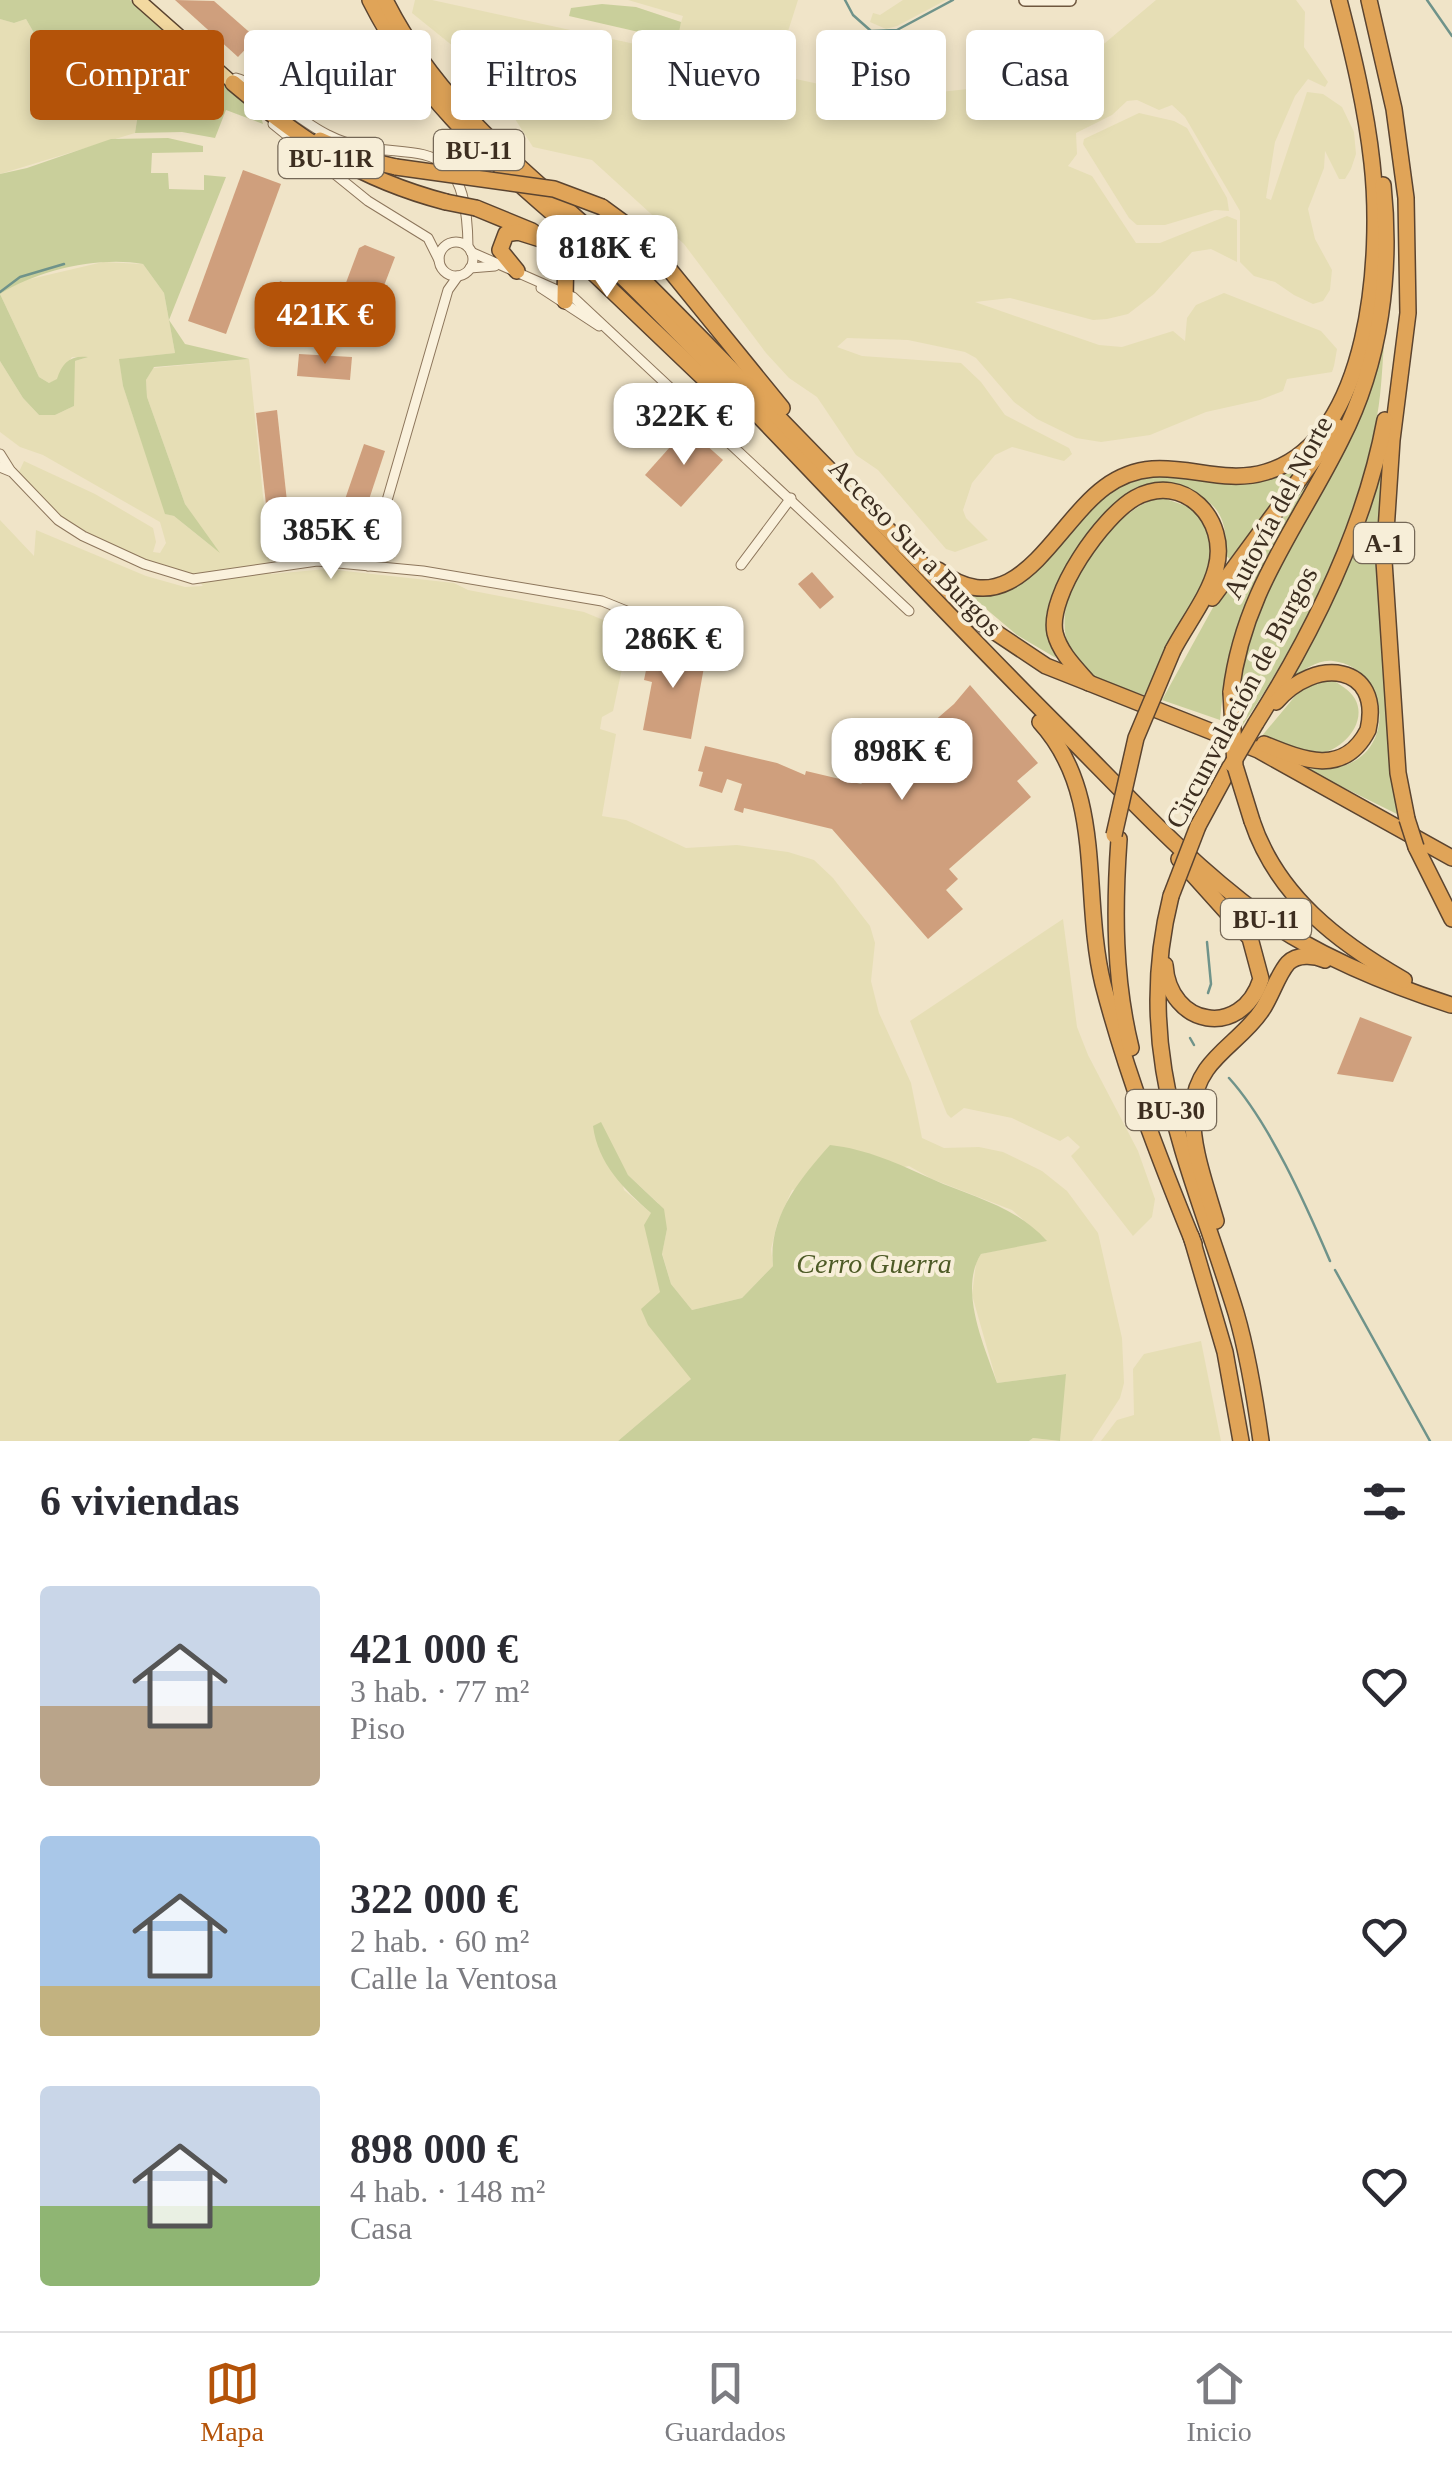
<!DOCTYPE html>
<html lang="es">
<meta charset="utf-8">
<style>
:root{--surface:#fff;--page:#f7f7f7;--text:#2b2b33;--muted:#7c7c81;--line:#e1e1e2;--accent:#b45309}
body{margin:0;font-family:Georgia,serif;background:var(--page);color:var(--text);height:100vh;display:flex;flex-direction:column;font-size:38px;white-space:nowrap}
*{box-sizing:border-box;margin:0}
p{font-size:32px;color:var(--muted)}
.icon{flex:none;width:55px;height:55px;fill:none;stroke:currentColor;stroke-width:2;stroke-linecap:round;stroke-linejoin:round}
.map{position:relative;height:1441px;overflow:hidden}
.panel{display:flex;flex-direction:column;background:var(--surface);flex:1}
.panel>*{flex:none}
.guide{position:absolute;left:30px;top:30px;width:1392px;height:90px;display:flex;gap:20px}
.price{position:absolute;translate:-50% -85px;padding:0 22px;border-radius:20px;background:#fff;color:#222;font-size:32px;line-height:65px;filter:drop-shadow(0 2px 5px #0008)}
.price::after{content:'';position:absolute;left:50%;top:60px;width:30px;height:22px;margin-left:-15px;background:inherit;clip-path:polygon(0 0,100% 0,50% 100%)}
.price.on{background:var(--accent);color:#fff}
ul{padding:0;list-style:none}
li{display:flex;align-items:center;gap:30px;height:250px;padding:0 40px}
li span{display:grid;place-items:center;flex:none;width:280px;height:200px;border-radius:10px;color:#555}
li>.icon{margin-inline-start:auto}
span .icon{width:120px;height:120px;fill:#fffc;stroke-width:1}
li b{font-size:42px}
h2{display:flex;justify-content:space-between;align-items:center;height:120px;padding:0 40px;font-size:42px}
.pill{padding:0 35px;border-radius:10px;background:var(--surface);box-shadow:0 5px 15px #0003;font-size:35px;line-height:90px}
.pill.on{background:var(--accent);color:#fff}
.menu{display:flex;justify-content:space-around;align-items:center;height:140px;border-top:2px solid var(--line);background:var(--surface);font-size:28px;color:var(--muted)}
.menu a{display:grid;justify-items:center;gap:5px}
.menu .on{color:var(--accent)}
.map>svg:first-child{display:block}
</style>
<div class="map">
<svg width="1452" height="1441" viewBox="0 0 1452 1441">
<rect width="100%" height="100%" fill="#f0e4c8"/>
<g fill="#e6deb5">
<path d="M415,0H432L819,84L922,94L977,88L1023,77L1105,43L1156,0H1296L1305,12L1304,47L1328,82L1325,87L1308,79L1295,96L1275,142L1266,198L1271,200L1307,92L1323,94L1342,107L1354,132L1356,154L1351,169L1345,179H1339L1325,151L1324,168L1308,209L1315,239L1332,270L1330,290L1323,301L1313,304L1294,295L1275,282L1254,276L1240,262V211L1185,117L1172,105L1159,110L1137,100L1127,101L1112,115L1076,133L1077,154L1068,166L1092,176L1136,243H1160L1227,216L1237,220V262L1211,249L1192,252L1154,294L1128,314L1107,319L1093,320L1010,298L975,302L1099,345L1122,347L1173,331L1185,341L1187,318L1196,305L1224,293L1321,331L1337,349L1334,366L1332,372L1287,379L1283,391L1260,400L1206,412L1150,435L1101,442L1076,438L1037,419L1014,402L976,358L965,352L908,340L847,338L837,347L862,356L961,363L981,382L1005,415L1069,448L1072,454L1064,461L1012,447L995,455L972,483L963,510L966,518L988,540L955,552L946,549L878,470L856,455L817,397L789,378L766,353L684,244L592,160L533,147L485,72L412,13Z"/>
<path d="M628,0H798L783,47L771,62L717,50L678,32L683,16Z"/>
<path d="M903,0H946L897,26L886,29L870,22L873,13L880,15Z"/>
<path d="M0,19L14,23L26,19L41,45L85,66L104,67L131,85L141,93L135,133L0,174Z"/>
<path d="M1139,113L1174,121L1187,128L1227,198L1229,211L1215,210L1165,225H1137L1129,218L1083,144L1084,139Z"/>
<path d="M103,262L143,264L164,293L175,353L120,359L123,386L166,514L174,516L215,549L185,504L147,397L146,380L153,368L249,359L271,574L327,569L454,583L468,590L584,612L630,631L613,711L602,717L600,729L616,734L602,816L626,820L686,848L737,845L788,852L814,860L833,878L870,926L875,943L871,981L879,1013L911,1083L922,1138L944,1148L979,1147L1003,1152L1042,1171L1067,1191L1098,1233L1122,1338L1124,1383L1120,1398L1092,1441H1029L1033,1438L1060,1441L1065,1374L997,1383L972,1295L976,1263L981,1254L1046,1240L1012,1210L932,1179L909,1166L792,1190L777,1224L771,1249L773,1266L742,1298L692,1310L671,1284L662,1253L667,1229L658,1203L628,1175L612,1148L624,1190L651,1213L691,1379L618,1441H0V520L34,556L36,530L146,576L185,587L203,586L194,575L148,561L92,537L61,518L19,472L24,461L95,494L153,528L156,542L153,552L160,553L166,543L160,522L43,455L20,447L0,432V361L23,398L39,415H55L74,406L72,368L75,361L85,358L72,357L57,380L49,383L39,377L0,294L22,281Z"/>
<path d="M1063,919L1077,1027L1088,1055L1138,1151L1155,1199L1152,1217L1133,1236L1071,1156L1080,1147L1068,1136L1060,1141L1012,1118L964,1108L951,1118L947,1114L910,1021Z"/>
<path d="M1201,1341L1221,1441H1101L1117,1420L1134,1415L1133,1369L1144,1354Z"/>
</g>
<g fill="#c9cf9b">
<path d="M0,0H130L261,117L263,124L226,110L215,138L182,132L135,133L141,94L104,67L85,66L41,45L26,19L14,23L0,19Z"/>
<path d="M602,4L636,7L681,22L679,32L717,50L569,16L571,8Z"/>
<path d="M168,138L203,146V152L152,153L151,173H168L169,189L204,190V175L226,177L169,320L185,344L249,359L154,367L146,380L147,397L185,504L220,553L174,516L165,514L123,386L119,359L175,353L164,293L143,264C99,256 38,270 0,294L39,377L49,383L57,379C62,363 70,355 88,357L75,361L74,406L55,415H39L23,398L0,361V174L27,168L111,139Z"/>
<path d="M1384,343C1382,371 1381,400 1375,427C1352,535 1303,636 1242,726H1235C1239,682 1244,638 1261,598C1299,512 1357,434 1384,343Z"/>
<path d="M1384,451L1378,552L1397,814L1302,767C1400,785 1399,669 1333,661C1318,659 1303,671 1290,679C1331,606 1364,532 1384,451Z"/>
<path d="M1303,464L1230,559L1225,555C1232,492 1186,487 1138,489C1106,525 1048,569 1046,621C1046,634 1051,646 1056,658L1017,635L966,592L989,593C1018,568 1106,483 1138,474C1163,468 1190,477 1214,479C1246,483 1274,477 1303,464Z"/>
<path d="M1308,481L1312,483C1259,571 1230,615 1220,720L1162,700L1227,582Z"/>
<path d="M1160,497L1198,510L1207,523L1214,560L1144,695C1127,689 1100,684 1087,672C1026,621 1102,514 1160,497Z"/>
<path d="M1331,679C1339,684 1350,690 1355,699C1369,724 1339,754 1314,754C1297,754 1277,743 1261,737L1306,683Z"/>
<path d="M601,1122L628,1175L664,1209L667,1229L662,1254L671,1284L692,1310L742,1298L773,1266C768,1217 799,1180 830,1145C867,1149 899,1164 932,1179C974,1198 1014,1205 1047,1241L981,1254C958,1290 985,1347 997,1383L1066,1374L1060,1441L1033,1438L1029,1441H618L691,1379L648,1325L641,1309L660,1292L644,1225L651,1213C624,1189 598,1164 593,1126Z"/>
</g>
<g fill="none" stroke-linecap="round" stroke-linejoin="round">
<g stroke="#6f938a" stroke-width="2.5">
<path d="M845,0L853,15L871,31L897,30L953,0"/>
<path d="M1427,0L1452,36"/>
<path d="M0,292L20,277L64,264"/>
<path d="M1207,942L1211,984L1208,993"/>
<path d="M1190,1038L1194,1045"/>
<path d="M1229,1078C1269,1122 1306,1205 1330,1261"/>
<path d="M1335,1270L1430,1441"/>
</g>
</g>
<g fill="#cf9f7d">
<path d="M175,0L214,1L256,38L238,57Z"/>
<path d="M243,170L281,184L226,334L188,321Z"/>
<path d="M365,245L395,257L364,338L355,335L357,329L332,320L359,248Z"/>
<path d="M280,281L296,287L284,319L268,314Z"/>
<path d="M299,354L352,357L350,380L297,376Z"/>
<path d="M277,410L292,547L271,550L256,413Z"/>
<path d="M687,428L723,460L681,507L645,475Z"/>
<path d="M364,444L385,451L353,548L331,540Z"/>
<path d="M812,572L834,597L820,609L798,584Z"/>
<path d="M651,646L706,656L691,739L643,730L652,682L644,680Z"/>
<path d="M970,685L1038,763L1017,781L1031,797L949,869L958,879L946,890L963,909L928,939L832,829L744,808L743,813L734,810L742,784L727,779L722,793L699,786L703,772L698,771L705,746L777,763L805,775L806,771L861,784L954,704Z"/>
<path d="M1360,1017L1412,1037L1393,1082L1337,1074Z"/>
</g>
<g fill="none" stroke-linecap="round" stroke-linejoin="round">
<defs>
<g id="street">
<path d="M236,78C262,85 300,122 328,135C400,172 467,114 468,247"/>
<path d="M273,124L368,201L428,238L439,260"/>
<circle cx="456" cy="259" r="17"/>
<path d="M471,252L573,297L909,611"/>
<path d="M470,268L495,266"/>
<path d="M541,288L599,326"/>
<path d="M0,454L10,470"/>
<path d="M0,467L12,472L58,520L83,536L144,564L193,579L317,561L423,571L602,601L671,629"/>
<path d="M741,565L791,498"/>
<path d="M368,566L448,290L458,276"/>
</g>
<path id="secondary" d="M1025,0H1070"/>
<path id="primary" d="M139,0L233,83"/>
<g id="highway">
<path d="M370,0C439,136 536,189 638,292C782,436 918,587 1063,731C1127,795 1187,862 1261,916C1317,956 1386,984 1451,1005"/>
<path d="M385,0C444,118 543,182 634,271C751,387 863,507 980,622L1046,666L1258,750L1452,858"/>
<path d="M1369,0L1394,109L1406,198L1408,313L1392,440L1384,561L1398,773L1407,819"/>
<path d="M233,83C302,141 358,179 446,202"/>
<path d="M320,140L362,159L396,167"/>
<path d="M602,207L643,237L782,408"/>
<path d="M476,208L532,231"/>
<path d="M553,224L566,244L565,301"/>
<path d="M581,261L735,408"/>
<path d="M517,271L500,250L506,234L518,232L550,242"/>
<path d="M938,570C1016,630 1053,525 1105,487C1161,446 1210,489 1266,472C1372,441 1382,252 1372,163C1366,108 1353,54 1339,0"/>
<path d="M1212,598L1338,427"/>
<path d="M1089,683C1076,668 1060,653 1055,633C1047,595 1103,516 1135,498C1184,471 1229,520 1216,568C1209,596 1186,625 1173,650"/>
<path d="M1231,692C1243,592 1298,527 1341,440C1381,362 1392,272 1383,185"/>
<path d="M1040,722C1106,794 1081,894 1103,984C1126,1073 1159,1158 1194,1244"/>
<path d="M1256,723C1314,631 1365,528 1385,420"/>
<path d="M1264,744C1303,760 1344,777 1368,730C1383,664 1315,656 1276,702"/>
<path d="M1252,821C1277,896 1339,943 1404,980"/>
<path d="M1198,826L1230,767"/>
<path d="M1119,839C1114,910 1114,979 1131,1048"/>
<path d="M1416,847L1452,919"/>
<path d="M1171,896C1131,1055 1191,1165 1236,1313C1248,1354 1255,1398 1261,1441"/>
<path d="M1165,965C1169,1026 1241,1040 1261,979L1250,938L1179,859"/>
<path d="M1216,1221C1206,1186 1190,1144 1193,1108C1196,1059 1239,1045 1262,1010C1271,997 1278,974 1288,963C1297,954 1314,955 1325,960"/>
<path d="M1191,1236L1225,1352L1241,1441"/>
</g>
</defs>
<use href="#street" stroke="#8d765c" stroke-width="11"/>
<use href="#secondary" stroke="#6f573f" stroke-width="14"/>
<use href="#primary" stroke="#5b4430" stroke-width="15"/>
<use href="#highway" stroke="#5b4430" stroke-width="18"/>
<use href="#street" stroke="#faf1dc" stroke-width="9"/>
<use href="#secondary" stroke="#faf1dc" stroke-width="11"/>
<use href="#primary" stroke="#f3d9a0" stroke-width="12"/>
<use href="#highway" stroke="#e0a458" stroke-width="15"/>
<defs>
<g id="highway-bridge">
<path d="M396,167L554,189L602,207"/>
<path d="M446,202L476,208"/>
<path d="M550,242L581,261"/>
<path d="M1231,692L1235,766L1252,821"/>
<path d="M1232,764L1256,723"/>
<path d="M1407,819L1416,847"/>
<path d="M1114,835L1136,738L1173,650"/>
<path d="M1171,896L1198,826"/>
</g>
</defs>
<use href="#highway-bridge" stroke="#5b4430" stroke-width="18" stroke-linecap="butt"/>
<use href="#highway-bridge" stroke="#e0a458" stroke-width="15"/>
</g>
<g text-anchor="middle" stroke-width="8" stroke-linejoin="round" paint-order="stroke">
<g fill="#f7eed8" stroke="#756857" stroke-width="2.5">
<rect x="434" y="130" width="90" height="40" rx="8"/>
<rect x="278.5" y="138" width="105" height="40" rx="8"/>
<rect x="1354" y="523" width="60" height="40" rx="8"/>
<rect x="1221" y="899" width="90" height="40" rx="8"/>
<rect x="1126" y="1090" width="90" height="40" rx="8"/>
</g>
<g font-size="25" font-weight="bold" fill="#3d2e20">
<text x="479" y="159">BU-11</text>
<text x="331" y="167">BU-11R</text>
<text x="1384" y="552">A-1</text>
<text x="1266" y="928">BU-11</text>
<text x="1171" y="1119">BU-30</text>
</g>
<g font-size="28" fill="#3d2e20" stroke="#f7eed8">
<text transform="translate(1277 507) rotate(-62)" y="10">Autovía del Norte</text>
<text transform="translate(916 547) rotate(46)" y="10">Acceso Sur a Burgos</text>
<text transform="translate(1241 697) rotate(-62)" y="10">Circunvalación de Burgos</text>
</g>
<g font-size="28" font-style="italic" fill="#4d5a26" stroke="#f7eed8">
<text x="874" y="1273">Cerro Guerra</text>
</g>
</g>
</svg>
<b class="price" style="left:607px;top:300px">818K €</b>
<b class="price on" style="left:325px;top:367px">421K €</b>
<b class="price" style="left:684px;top:468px">322K €</b>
<b class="price" style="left:331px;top:582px">385K €</b>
<b class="price" style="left:673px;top:691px">286K €</b>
<b class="price" style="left:902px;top:803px">898K €</b>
<div class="guide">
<a class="pill on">Comprar</a>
<a class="pill">Alquilar</a>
<a class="pill">Filtros</a>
<a class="pill">Nuevo</a>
<a class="pill">Piso</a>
<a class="pill">Casa</a>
</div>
</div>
<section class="panel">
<h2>6 viviendas<svg class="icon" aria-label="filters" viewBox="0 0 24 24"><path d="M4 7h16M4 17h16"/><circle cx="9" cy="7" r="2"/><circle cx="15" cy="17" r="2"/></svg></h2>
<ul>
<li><span style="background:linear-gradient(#c9d6e8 60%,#b9a48a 0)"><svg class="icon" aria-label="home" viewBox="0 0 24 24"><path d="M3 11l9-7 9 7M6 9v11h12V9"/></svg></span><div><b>421 000 €</b><p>3 hab. · 77 m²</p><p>Piso</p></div><svg class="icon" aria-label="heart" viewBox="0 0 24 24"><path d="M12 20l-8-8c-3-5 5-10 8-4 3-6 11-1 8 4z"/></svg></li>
<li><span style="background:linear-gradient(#a9c7e8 75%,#c2b280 0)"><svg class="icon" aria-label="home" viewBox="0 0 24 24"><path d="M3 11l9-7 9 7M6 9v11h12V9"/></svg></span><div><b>322 000 €</b><p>2 hab. · 60 m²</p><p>Calle la Ventosa</p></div><svg class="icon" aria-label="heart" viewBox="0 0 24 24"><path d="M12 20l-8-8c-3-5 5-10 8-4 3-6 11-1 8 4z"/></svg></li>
<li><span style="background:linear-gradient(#c9d6e8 60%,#8fb573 0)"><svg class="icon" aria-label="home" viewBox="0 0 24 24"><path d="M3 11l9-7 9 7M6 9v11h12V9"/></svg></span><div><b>898 000 €</b><p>4 hab. · 148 m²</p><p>Casa</p></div><svg class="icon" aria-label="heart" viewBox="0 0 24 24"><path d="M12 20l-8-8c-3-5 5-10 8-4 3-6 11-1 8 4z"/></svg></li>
</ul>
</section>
<nav class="menu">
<a class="on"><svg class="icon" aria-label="map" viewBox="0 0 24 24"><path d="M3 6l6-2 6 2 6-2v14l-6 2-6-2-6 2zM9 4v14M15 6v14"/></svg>Mapa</a>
<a><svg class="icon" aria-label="saved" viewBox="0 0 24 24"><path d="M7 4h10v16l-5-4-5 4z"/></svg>Guardados</a>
<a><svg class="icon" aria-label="home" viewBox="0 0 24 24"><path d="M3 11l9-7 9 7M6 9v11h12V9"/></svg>Inicio</a>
</nav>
